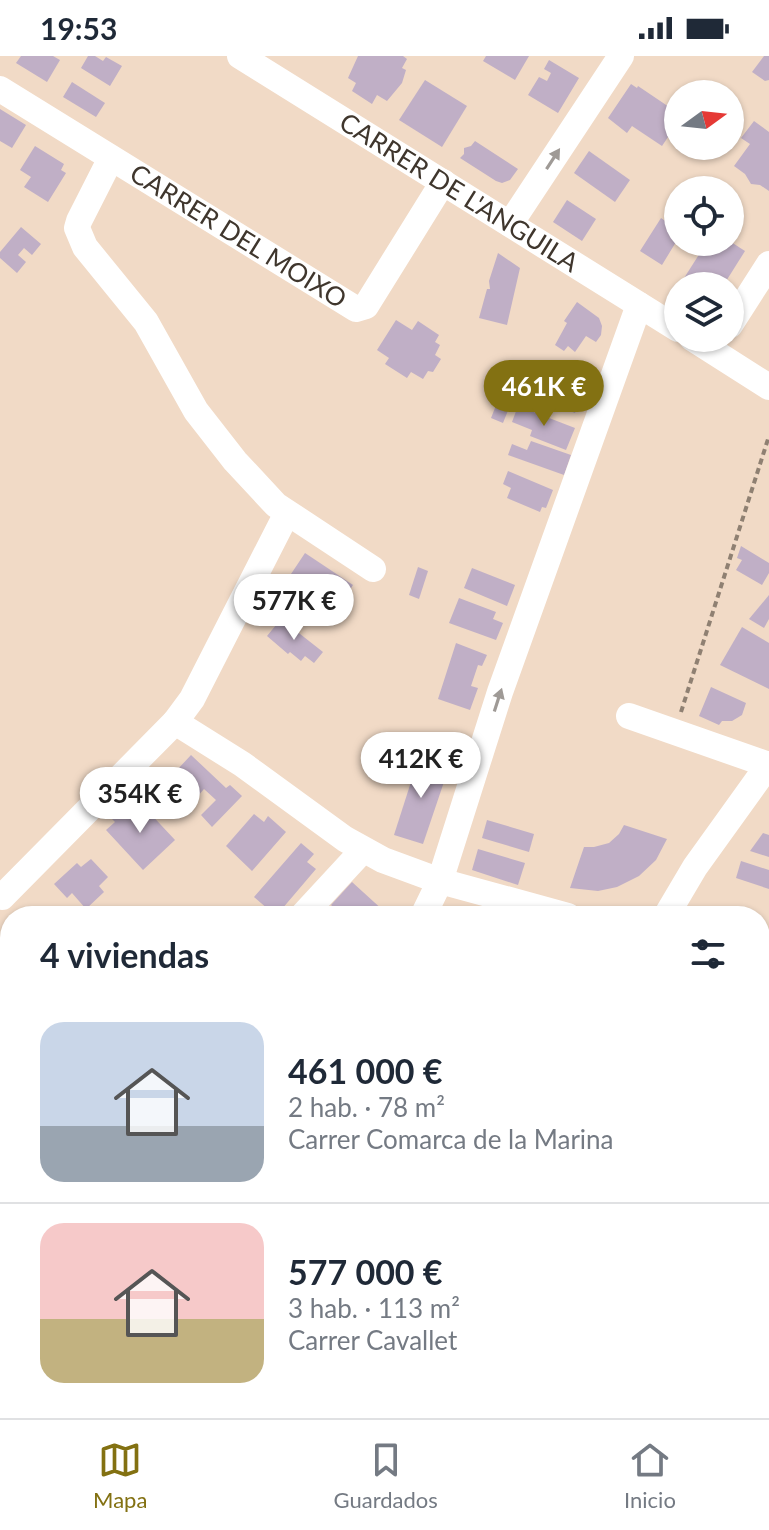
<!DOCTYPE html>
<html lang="es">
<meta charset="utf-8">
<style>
:root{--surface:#fff;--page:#f6f6f7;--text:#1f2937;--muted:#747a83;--line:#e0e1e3;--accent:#837112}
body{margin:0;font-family:Lato,sans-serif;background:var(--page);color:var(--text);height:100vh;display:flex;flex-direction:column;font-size:30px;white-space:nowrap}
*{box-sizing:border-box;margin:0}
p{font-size:26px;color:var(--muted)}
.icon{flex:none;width:44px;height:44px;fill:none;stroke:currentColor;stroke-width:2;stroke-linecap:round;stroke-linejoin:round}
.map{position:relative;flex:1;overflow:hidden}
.side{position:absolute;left:0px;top:850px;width:770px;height:512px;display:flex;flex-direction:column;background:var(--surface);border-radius:32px 32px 0 0;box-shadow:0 2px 6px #0004}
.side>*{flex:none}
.needle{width:52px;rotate:75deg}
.buttons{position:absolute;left:664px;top:24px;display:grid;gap:16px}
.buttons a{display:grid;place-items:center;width:80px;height:80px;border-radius:50%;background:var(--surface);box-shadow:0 2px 6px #0004;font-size:40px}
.price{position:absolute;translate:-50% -68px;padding:0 18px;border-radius:28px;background:#fff;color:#222;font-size:26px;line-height:52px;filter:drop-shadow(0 2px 4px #0008)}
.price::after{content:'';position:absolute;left:50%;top:48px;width:24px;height:18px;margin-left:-12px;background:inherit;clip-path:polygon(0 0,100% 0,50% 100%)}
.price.selected{background:var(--accent);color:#fff}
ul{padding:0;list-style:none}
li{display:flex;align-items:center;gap:24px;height:200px;padding:0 40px}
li+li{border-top:2px solid var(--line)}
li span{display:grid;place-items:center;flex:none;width:224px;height:160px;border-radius:24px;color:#555}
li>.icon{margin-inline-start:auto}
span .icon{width:96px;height:96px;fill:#fffc;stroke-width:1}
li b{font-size:34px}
h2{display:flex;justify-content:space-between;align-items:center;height:96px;padding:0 40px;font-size:34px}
.status{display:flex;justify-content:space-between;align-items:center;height:56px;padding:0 40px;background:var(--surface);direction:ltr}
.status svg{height:22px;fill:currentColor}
.tabs{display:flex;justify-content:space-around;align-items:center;height:112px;border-top:2px solid var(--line);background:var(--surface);font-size:22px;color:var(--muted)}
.tabs a{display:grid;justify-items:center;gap:4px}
.tabs .selected{color:var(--accent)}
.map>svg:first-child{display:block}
</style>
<div class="status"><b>19:53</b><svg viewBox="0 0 49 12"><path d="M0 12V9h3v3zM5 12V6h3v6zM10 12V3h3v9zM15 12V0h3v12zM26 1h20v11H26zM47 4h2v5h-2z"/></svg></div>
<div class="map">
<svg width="769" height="1362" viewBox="0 0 769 1362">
<rect width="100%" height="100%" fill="#f1dac6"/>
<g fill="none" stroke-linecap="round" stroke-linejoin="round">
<g stroke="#3cbdc6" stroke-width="6">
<path d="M0,899L10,911"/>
<path d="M678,1352L691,1362"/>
</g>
</g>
<g fill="#c0afc6">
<path d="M21,0H53L60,4L47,26L16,7Z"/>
<path d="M88,0H95L103,5L106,1L122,10L110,30L81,12Z"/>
<path d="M358,0H403L407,3L402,12L406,14L402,27L387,45L377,39L372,48L352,35L356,27L348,22Z"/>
<path d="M486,0H529L515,24L483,5Z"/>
<path d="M764,0H769V24L765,25L752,16Z"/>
<path d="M549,4L579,22L558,57L528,39L539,21L547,25L551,17L544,13Z"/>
<path d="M425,24L467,50L442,91L399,64Z"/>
<path d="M72,26L105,47L96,61L63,41Z"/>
<path d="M631,28L637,32L638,30L678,57V66L662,90L632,70L627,77L608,62Z"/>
<path d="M0,53L26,69L12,92L0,85Z"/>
<path d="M754,65L769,76V135L760,129L751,128L745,118L734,110L750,88L741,82Z"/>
<path d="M475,85L518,113L510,124L502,127L496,125L460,102L464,98V92L471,90Z"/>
<path d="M35,90L64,108L61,114L66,117L48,146L24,131L31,121L20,114Z"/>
<path d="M589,95L630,124L615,146L574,117Z"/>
<path d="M567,144L596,163L582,185L553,166Z"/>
<path d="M674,158L678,160V186H687L683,191L676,186L662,209L640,195L661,162L668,167Z"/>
<path d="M21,171L41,188L32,199L24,192L18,199L26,206L17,217L0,202V196Z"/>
<path d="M707,186H731L745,195L723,230H679Z"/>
<path d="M498,197L520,212L507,269L479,262L487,233H490L489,225Z"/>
<path d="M577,246L599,262L602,270L601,279L596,286L586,280L575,296L568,290L564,295L555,289L567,267L564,265Z"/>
<path d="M396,264L412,274L418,265L439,279L435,286L440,289L435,299L441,303L433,316L428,315L423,323L411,316L407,322L385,308L389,302L377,294Z"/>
<path d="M545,306L559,311L552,330L538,324Z"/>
<path d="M563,326L593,339L587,354L578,350L575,357L562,352L564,349L549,342L554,328L561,331Z"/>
<path d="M497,347L509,352L503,367L491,362Z"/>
<path d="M518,350L575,372L566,394L530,380L532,374L512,366Z"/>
<path d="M531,385L571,399L564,419L508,399L512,388L527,394Z"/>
<path d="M508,415L553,434L546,452L542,451L540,456L507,442L511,432L503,428Z"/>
<path d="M741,490L769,507V517L762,529L736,514L742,504L737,502Z"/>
<path d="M305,497L353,529L344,543L336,538L332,543L321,537L319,539L291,518Z"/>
<path d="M418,511L428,515L419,543L409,539Z"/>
<path d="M472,512L515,529L507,550L464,532Z"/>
<path d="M769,539V563L764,572L749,563Z"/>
<path d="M459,542L496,556L493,563L503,567L496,584L449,567Z"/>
<path d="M281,563L323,596L314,607L305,600L301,605L290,596L288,598L267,580Z"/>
<path d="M742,571L769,587V633L720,609Z"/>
<path d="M456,587L487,599L482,610L478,609L471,630L478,632L470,654L438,643Z"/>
<path d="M711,631L746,647L742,659L732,665H722L719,669L699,660Z"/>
<path d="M191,699L226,732L230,729L242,740L212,771L201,759L216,744L204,733L197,741L185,730L174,742L162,730Z"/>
<path d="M419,701L449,711L423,788L394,779Z"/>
<path d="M129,745L141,758L146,753L175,784L143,814L106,774L115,766L111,762Z"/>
<path d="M254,758L264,766L268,760L286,776L252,815L226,790Z"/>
<path d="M487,764L534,778L529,796L482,782Z"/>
<path d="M624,769L667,783L656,804L639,820L617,831L598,835L570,832L584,791H594L609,787L619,778Z"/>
<path d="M763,777L769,779V801L750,795Z"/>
<path d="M301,787L314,798L307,806L316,813L276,860L254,841Z"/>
<path d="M478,793L525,807L518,829L472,814Z"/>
<path d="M91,803L108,821L99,830L104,836L86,853L72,837L67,842L54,828L77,807L81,811Z"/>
<path d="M741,805L769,814V833L736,822Z"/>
<path d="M352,826L385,856L381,860H349L340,852L338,855L331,849Z"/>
<path d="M760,876L769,878V896L760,894Z"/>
<path d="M766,909L769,910V949L764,947L763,953H760V928Z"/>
<path d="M760,988L769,991V1021L760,1018Z"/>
<path d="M760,1202L769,1208V1260L760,1273Z"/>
<path d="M0,1298L10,1303V1348L0,1344Z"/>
<path d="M104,1352H144L151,1358L149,1362H119Z"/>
<path d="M369,1352H398L407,1357L405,1362H364Z"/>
<path d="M568,1352H613L607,1362H566L571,1354Z"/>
</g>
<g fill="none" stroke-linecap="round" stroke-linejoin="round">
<g stroke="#8f8072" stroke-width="4" stroke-dasharray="6 4" stroke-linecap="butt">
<path d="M681,656L769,380"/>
<path d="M697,1352L709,1362"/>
</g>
<g stroke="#fff" stroke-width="26">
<path id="s1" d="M240,0L678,273"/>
<path id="s2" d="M0,33L356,253L366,250L443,126"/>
<path d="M111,102L79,165L77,172L85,191L146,266L196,355L235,405L276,449L373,513"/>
<path d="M510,168L621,0"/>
<path d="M730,269L769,208"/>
<path d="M692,282L769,331"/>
<path d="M629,660L769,709"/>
<path d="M175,666L192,643L287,457"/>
<path d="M2,841L175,666L242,708L345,783L383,804L440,825L568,860"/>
<path d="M302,860L363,794"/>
<path d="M423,860L440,825L500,636L639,249"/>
<path d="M666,860L695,811L769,708"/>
<path d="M760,968L769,970"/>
<path d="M769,1086L765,1099L769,1105"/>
<path d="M0,1132L10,1134"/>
<path d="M760,1303L769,1307"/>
<path d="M742,1352L760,1353L769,1347"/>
<path d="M194,1362L199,1352"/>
<path d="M446,1362L450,1352"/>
</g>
</g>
<defs><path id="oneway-solid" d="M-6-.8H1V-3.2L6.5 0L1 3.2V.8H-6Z" transform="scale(2)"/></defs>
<g fill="#9f9a96">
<use href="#oneway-solid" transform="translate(553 103) rotate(-57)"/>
<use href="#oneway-solid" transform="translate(498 644) rotate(-72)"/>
</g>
<g text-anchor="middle" stroke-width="7" stroke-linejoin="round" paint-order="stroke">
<g font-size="26" fill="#3f362d" stroke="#fff">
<text dy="9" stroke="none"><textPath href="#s1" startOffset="258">CARRER DE L'ANGUILA</textPath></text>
<text dy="9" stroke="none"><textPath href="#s2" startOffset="280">CARRER DEL MOIXO</textPath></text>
</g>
</g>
</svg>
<div class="buttons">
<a><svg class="needle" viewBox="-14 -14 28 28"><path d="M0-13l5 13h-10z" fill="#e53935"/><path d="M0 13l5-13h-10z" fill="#747a83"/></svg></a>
<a><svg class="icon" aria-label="locate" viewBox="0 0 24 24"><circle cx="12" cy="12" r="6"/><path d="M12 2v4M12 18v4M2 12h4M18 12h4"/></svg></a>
<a><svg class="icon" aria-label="layers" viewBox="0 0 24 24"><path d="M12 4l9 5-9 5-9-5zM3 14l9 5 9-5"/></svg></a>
</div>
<b class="price selected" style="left:544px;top:372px">461K €</b>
<b class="price" style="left:294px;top:586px">577K €</b>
<b class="price" style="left:421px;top:744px">412K €</b>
<b class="price" style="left:140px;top:779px">354K €</b>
<section class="side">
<h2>4 viviendas<svg class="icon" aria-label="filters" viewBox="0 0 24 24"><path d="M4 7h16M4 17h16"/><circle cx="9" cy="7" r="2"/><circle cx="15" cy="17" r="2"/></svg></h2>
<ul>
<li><span style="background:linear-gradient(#c9d6e8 65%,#9aa5b1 0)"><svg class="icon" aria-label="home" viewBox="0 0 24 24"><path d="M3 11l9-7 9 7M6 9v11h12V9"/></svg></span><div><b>461 000 €</b><p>2 hab. · 78 m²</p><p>Carrer Comarca de la Marina</p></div></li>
<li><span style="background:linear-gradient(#f6c9c9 60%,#c2b280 0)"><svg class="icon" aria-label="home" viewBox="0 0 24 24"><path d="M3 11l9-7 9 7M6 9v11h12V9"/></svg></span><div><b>577 000 €</b><p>3 hab. · 113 m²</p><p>Carrer Cavallet</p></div></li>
</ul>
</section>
</div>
<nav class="tabs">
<a class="selected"><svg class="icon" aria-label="map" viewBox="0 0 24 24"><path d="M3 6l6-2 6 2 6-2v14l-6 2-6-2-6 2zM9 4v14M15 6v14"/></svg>Mapa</a>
<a><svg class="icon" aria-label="saved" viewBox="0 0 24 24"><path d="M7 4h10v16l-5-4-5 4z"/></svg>Guardados</a>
<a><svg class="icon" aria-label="home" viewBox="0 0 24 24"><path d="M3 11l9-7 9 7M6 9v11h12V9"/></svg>Inicio</a>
</nav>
